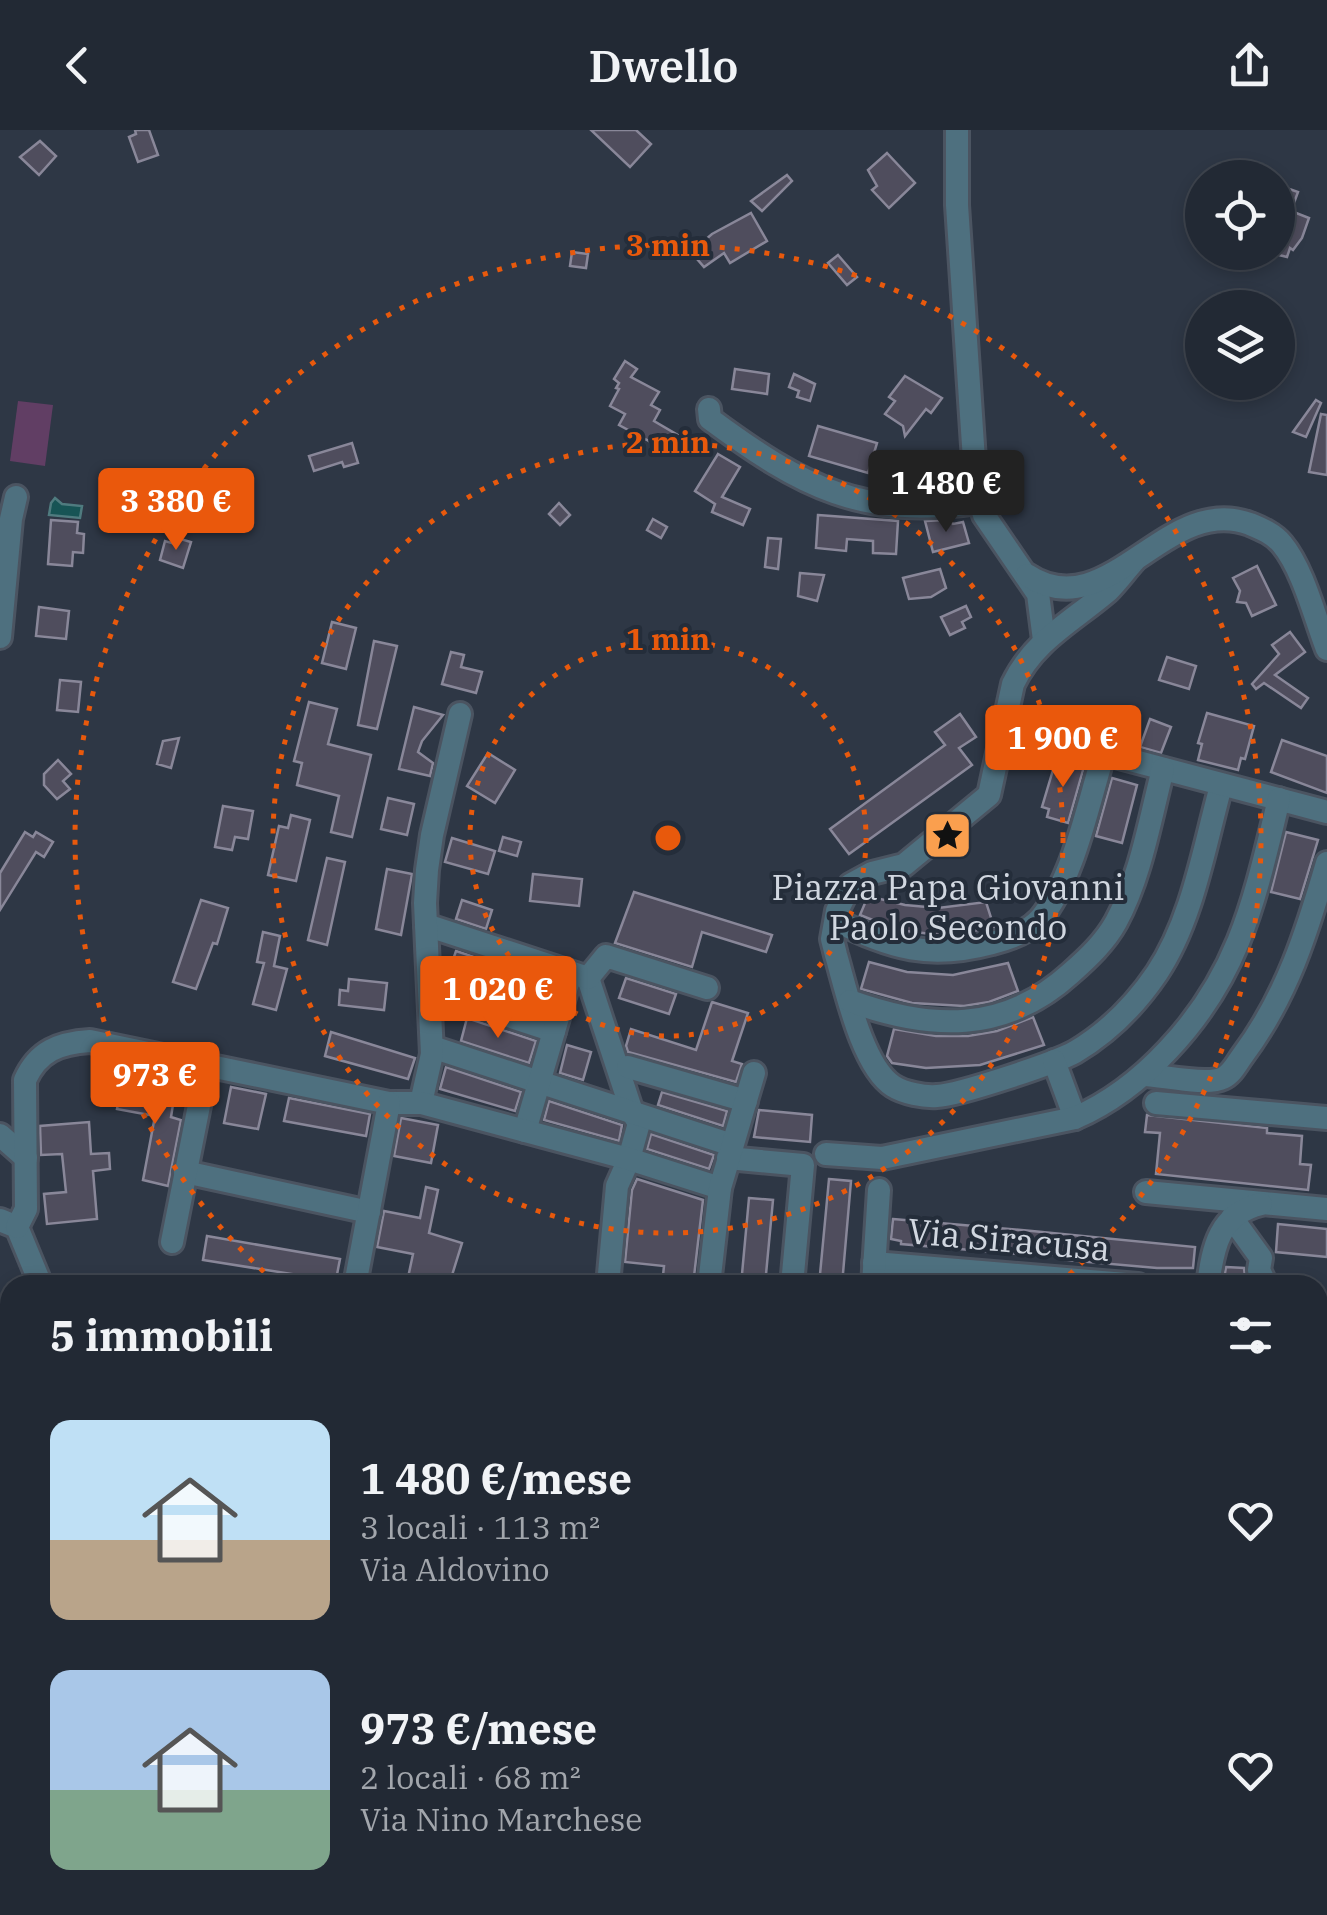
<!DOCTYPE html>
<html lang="it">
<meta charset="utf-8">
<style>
:root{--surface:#222934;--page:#2e3540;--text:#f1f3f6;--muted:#a2a6ac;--line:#3f454f;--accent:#ea580c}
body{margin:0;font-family:"IBM Plex Serif",serif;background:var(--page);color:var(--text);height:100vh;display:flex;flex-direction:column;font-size:38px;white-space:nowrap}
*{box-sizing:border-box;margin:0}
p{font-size:32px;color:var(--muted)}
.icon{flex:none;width:55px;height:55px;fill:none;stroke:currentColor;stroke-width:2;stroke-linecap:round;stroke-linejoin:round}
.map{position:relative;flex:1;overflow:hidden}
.drawer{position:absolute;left:0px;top:1145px;width:1328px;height:640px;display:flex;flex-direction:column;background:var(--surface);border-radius:30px 30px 0 0;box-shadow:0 5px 15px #0003,0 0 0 2px var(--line)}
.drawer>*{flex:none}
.fabs{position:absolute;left:1185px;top:30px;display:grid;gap:20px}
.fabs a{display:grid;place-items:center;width:110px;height:110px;border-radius:50%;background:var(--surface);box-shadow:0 5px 15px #0003,0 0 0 2px var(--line);font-size:50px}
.price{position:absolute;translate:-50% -85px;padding:0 22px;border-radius:10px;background:var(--accent);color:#fff;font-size:32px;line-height:65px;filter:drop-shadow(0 2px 5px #0008)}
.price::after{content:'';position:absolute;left:50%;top:60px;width:30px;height:22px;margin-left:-15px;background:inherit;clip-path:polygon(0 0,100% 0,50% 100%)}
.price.selected{background:#222;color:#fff}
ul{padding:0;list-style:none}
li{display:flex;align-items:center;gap:30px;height:250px;padding:0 50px}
li span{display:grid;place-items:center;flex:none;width:280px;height:200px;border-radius:20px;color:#555}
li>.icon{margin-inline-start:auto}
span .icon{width:120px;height:120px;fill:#fffc;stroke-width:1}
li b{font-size:42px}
h2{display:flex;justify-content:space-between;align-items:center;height:120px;padding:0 50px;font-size:42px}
header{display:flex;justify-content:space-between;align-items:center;height:130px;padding:0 50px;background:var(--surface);font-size:45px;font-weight:600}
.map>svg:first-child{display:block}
</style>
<header><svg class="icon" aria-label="back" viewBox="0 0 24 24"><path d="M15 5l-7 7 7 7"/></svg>Dwello<svg class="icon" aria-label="share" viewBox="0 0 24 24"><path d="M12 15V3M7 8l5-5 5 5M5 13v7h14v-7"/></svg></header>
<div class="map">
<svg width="1327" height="1785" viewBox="0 0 1327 1785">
<rect width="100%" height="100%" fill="#2e3745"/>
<path fill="#613e64" d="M18,271L53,275L45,336L10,331Z"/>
<path fill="#175455" stroke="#4f7b7f" stroke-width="2.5" d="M55,368L62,374L82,376L80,388L49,385L51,373Z"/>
<g fill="#4f4d5d" stroke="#898799" stroke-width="2.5">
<path d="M135,0H149L158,25L138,32L129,7L136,4Z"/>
<path d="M591,0H636L651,14L630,37Z"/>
<path d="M40,11L56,26L39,45L20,27Z"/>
<path d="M887,23L915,53L889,78L872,60L877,56L868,40Z"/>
<path d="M787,45L792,51L762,81L751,71Z"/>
<path d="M1278,55L1298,62L1291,81L1309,88L1302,108L1293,120L1290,118L1287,127L1275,124L1287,87L1278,83Z"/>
<path d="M751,83L767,111L730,133L724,123L704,137L691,122L712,104Z"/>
<path d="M572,122L588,124L586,138L570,136Z"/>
<path d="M838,125L857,147L847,155L828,133Z"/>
<path d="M625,231L637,239L631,247L659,262L651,275L660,280L654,291L688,311L680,323L652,306L649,311L619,295L625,284L610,276L619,259L616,258L619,253L614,249Z"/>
<path d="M735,239L769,244L767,264L732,259Z"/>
<path d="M794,244L815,254L810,271L797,267L799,261L789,257Z"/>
<path d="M905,246L942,268L931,283L926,279L905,306L903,296L885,284L895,271L889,267Z"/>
<path d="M1316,270L1321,273L1306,307L1293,302Z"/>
<path d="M1321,284L1327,285V345L1309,342Z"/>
<path d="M818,296L877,313L868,343L809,326Z"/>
<path d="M352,313L358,333L344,337L342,332L314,341L309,326Z"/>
<path d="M718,324L740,337L722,367L750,379L743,395L712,382L715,374L695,361Z"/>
<path d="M910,327L947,338L940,359L916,352Z"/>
<path d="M559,373L570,385L560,395L549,384Z"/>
<path d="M818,385L898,391L896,424L873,423V411L847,409L846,421L816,418Z"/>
<path d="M653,389L667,397L661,408L647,400Z"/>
<path d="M51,390L78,392L77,403L84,404L83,423L73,422L72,436L48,434Z"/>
<path d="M949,390L953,394L963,392L969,413L933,422L925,391Z"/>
<path d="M177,408L191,412L183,438L160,430L165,411L175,414Z"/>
<path d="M768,408L781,409L778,439L765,437Z"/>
<path d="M1257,436L1276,475L1252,486L1246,473L1237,472L1240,461L1233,448Z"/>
<path d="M940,439L946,458L931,467L909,469L903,448Z"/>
<path d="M800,443L824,445L817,471L798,466Z"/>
<path d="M966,476L971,487L962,492L965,498L950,505L941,487Z"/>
<path d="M39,477L69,481L66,509L36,506Z"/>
<path d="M332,492L356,498L346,539L322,533Z"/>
<path d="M1290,502L1305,522L1275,545L1308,568L1301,578L1264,553L1256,559L1252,554L1279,524L1272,515Z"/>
<path d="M374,511L397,516L377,599L358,595Z"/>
<path d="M451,522L464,525L461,537L482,542L476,563L442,554Z"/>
<path d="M1167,527L1196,536L1189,559L1159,550Z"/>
<path d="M60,550L81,552L78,582L57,580Z"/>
<path d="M309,572L337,579L328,614L371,625L352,707L331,702L339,666L297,655L302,633L294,631Z"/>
<path d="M414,577L443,585L422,611L418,622L433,633L430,646L399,639Z"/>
<path d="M1207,583L1254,596L1245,629L1241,628L1238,640L1198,630L1202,614L1198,613Z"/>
<path d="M960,584L976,607L959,618L972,635L849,724L830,699L945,615L935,602Z"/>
<path d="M1150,589L1171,597L1161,623L1140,617Z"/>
<path d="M179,608L171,638L157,634L163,611Z"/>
<path d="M1282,610L1327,626V663L1271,642Z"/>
<path d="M488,623L515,640L495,673L467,656Z"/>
<path d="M1065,627L1085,633L1068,693L1047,687L1049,679L1042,677L1053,640L1060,642Z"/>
<path d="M58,630L71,644L63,651L70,659L57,669L44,655V644Z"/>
<path d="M1112,648L1137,655L1122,713L1096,706Z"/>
<path d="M388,668L414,674L407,705L381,699Z"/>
<path d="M223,676L253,681L248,709L235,707L232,720L215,717Z"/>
<path d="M291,685L310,690L296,751L268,745L279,696L288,698Z"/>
<path d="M25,702L33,707L36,702L53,712L44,727L36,722L0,780V743Z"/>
<path d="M1286,702L1318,710L1300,769L1271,762Z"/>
<path d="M503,707L521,712L517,726L499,721Z"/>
<path d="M452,708L495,721L488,744L445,732Z"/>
<path d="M327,728L345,732L327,815L308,810Z"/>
<path d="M387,739L412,744L401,805L376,799Z"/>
<path d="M533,744L582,749L579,776L530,771Z"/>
<path d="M634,762L772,805L766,822L702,802L692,837L615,813Z"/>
<path d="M868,766L905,775L938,778L986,772L994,797L948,806L898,800L860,785Z"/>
<path d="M201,770L228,778L217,814L213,813L196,859L173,852Z"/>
<path d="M462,770L492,780L486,799L456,789Z"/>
<path d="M263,802L280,806L274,836L287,839L276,880L253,874L264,833L257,832Z"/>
<path d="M456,821L552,853L544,882L446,850Z"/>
<path d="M869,832L907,842L953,845L1008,833L1018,861L989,872L964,876L912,873L861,859Z"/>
<path d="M626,848L676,864L669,884L619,868Z"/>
<path d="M349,849L387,853L384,880L339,875L340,860L348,861Z"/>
<path d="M712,872L748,883L732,931L742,934L736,952L628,922L626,916L631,899L696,920Z"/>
<path d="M1033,887L1044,915L980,935L926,938L892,933L887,926L894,899L936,906H968L997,901Z"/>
<path d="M467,888L536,911L529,933L461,911Z"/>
<path d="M331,902L415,928L408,949L325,926Z"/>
<path d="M567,915L591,922L583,950L560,943Z"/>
<path d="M446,937L521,962L515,981L440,959Z"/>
<path d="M122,952L175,962L171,987L181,990L168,1056L143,1050L155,986L117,979Z"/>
<path d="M231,957L266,964L258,999L224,993Z"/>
<path d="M662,962L727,981L723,996L658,975Z"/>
<path d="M289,968L370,984L366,1006L284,991Z"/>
<path d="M549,971L622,995L619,1011L544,990Z"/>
<path d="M759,980L812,985L810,1012L754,1007Z"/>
<path d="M1147,985L1267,998V1003L1302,1006L1300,1034L1311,1035L1308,1060L1156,1044L1160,1003L1145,1002Z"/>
<path d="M401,988L438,995L431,1033L394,1026Z"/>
<path d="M89,992L91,1024L109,1023L110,1039L93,1041L97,1089L47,1094L44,1064L66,1062L62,1024L41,1025L40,996Z"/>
<path d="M651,1004L714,1025L709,1039L647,1019Z"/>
<path d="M637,1049L703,1070L693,1155H662L664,1136L625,1132L632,1060Z"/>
<path d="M829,1049L851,1051L842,1155H819Z"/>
<path d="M426,1057L438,1060L429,1103L462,1113L449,1155L409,1143L413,1124L377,1117L384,1081L420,1088Z"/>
<path d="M749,1068L773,1070L765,1155H741Z"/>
<path d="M893,1089L1032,1101L1195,1117L1193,1138H1157L1065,1130L1066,1126L1030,1122L1018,1121L1017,1124L901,1114V1111L891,1109Z"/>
<path d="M1278,1094L1327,1099V1127L1276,1122Z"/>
<path d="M207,1106L340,1129L335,1155H296L298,1145L203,1130Z"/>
<path d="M1226,1137L1244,1138L1246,1155H1223Z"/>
</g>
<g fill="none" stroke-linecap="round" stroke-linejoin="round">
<defs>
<g id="minor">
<path d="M957,0V75L976,360L984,385L1038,464L1044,510"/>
<path d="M709,279L710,289C802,357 862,389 979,372"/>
<path d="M1134,431C1125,441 1117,452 1108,461C1073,491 1034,510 1013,554L989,665L904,735L872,743L850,755L837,781L832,809L836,825C846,859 862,936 893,956C904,963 924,967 937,966C959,965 1055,933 1075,922C1107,903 1136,874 1157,843C1193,789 1204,717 1221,656"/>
<path d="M1027,445C1108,499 1166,362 1250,394C1262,399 1274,404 1282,414C1303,439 1315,488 1327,519"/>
<path d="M0,507L11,389L16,367"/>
<path d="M836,791C893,818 928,830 992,813C1009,809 1027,803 1040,789C1074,749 1088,673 1104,623L1327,682"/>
<path d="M426,795L588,848"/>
<path d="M588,848L632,982L639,993L629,1029L617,1056L608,1155"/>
<path d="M588,848L606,826L707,858"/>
<path d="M430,860L554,901"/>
<path d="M850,871C930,900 1004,904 1071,843C1088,828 1105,812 1116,792C1141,746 1150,689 1163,639"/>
<path d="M432,917L732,1015"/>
<path d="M1054,931L1075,988"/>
<path d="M628,937L746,971"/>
<path d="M1145,945C1164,946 1207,956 1223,948C1232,944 1237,933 1243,925C1287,866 1307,802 1327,733"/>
<path d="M421,973L432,924L425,773L427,740L432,705L460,584"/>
<path d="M1156,973L1327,988"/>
<path d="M525,1001L571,843"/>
<path d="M0,1005L26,1028"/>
<path d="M826,1024L882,1028L1075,988C1112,972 1141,949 1168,920C1241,843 1255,767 1279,669"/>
<path d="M728,1028L803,1035L792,1155"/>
<path d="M185,1042L369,1082"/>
<path d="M1146,1062L1327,1079"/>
<path d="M1232,1088L1261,1128L1259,1140L1266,1155"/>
<path d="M0,1090L17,1097L41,1155"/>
<path d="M17,1097L26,1079L25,950C38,921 59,913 90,911L389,973H421L629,1029L720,1058"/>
<path d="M172,1112L207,935"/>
<path d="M874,1133L1138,1155"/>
<path d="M355,1155L389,973"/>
<path d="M709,1155L720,1058L754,943"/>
<path d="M873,1155L879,1060"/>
<path d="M1208,1155C1213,1117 1219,1084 1261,1074"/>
<path d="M1318,1378L1327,1379"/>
<path d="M1318,1463L1327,1464"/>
<path d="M1318,1599L1327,1582"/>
<path d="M222,1775L223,1785"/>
<path d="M379,1775L399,1785"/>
<path d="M617,1775L649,1785"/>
<path d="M484,1785L501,1775"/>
<path d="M968,1785L971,1775"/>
<path d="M1217,1785L1223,1775"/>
<path d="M1275,1785L1277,1775"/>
</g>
</defs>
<use href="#minor" stroke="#4b5461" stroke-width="28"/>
<use href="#minor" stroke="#4e707f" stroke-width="22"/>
</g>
<g fill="none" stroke="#e8590c" stroke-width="5" stroke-dasharray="5 10">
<circle cx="668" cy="708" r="198"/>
<circle cx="668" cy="708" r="395"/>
<path d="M275 1152A593 593 0 1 1 1061 1152"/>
</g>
<defs>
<symbol id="sight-square" viewBox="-11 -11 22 22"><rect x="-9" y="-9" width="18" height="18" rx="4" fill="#fa9f4e" stroke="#242d3a"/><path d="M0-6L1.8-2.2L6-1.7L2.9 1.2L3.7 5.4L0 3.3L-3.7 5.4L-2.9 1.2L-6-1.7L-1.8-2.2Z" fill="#111"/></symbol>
</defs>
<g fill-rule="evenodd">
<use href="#sight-square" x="920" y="678" width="55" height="55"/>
</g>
<g text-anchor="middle" stroke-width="8" stroke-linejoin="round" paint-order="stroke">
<g font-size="35" fill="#d1d7e0" stroke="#242d3a">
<text x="948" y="770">Piazza Papa Giovanni<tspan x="948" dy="40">Paolo Secondo</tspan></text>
</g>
<g font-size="35" fill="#d1d7e0" stroke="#242d3a">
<text transform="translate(1009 1110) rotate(5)" y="12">Via Siracusa</text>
</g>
</g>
<circle cx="668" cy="708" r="15" fill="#e8590c" stroke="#242d3a" stroke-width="5"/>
<g font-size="30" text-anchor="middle" font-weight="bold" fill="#e8590c" stroke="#242d3a" stroke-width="8" stroke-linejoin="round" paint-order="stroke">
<text x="668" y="126">3 min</text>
<text x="668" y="323">2 min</text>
<text x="668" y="520">1 min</text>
</g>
</svg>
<div class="fabs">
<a><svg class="icon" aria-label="locate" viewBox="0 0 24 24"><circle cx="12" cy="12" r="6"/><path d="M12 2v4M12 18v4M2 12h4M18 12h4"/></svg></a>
<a><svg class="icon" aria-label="layers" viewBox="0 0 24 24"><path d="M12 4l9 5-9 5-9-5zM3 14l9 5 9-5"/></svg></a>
</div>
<b class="price selected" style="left:946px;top:405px">1 480 €</b>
<b class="price" style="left:176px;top:423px">3 380 €</b>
<b class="price" style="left:1063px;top:660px">1 900 €</b>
<b class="price" style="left:498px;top:911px">1 020 €</b>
<b class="price" style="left:155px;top:997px">973 €</b>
<section class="drawer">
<h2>5 immobili<svg class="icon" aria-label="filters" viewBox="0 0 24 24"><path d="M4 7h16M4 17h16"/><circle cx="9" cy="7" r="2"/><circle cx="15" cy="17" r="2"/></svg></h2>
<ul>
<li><span style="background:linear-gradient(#bfe0f5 60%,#b9a48a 0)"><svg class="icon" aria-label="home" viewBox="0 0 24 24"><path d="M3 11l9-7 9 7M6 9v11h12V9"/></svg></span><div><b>1 480 €/mese</b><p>3 locali · 113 m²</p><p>Via Aldovino</p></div><svg class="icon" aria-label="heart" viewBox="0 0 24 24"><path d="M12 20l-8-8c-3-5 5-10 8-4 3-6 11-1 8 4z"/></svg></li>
<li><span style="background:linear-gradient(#a9c7e8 60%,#7fa58c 0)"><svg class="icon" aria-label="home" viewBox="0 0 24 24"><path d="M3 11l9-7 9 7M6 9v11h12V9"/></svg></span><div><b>973 €/mese</b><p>2 locali · 68 m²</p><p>Via Nino Marchese</p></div><svg class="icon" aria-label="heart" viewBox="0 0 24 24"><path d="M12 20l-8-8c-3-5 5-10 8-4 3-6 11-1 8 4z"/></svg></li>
</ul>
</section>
</div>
